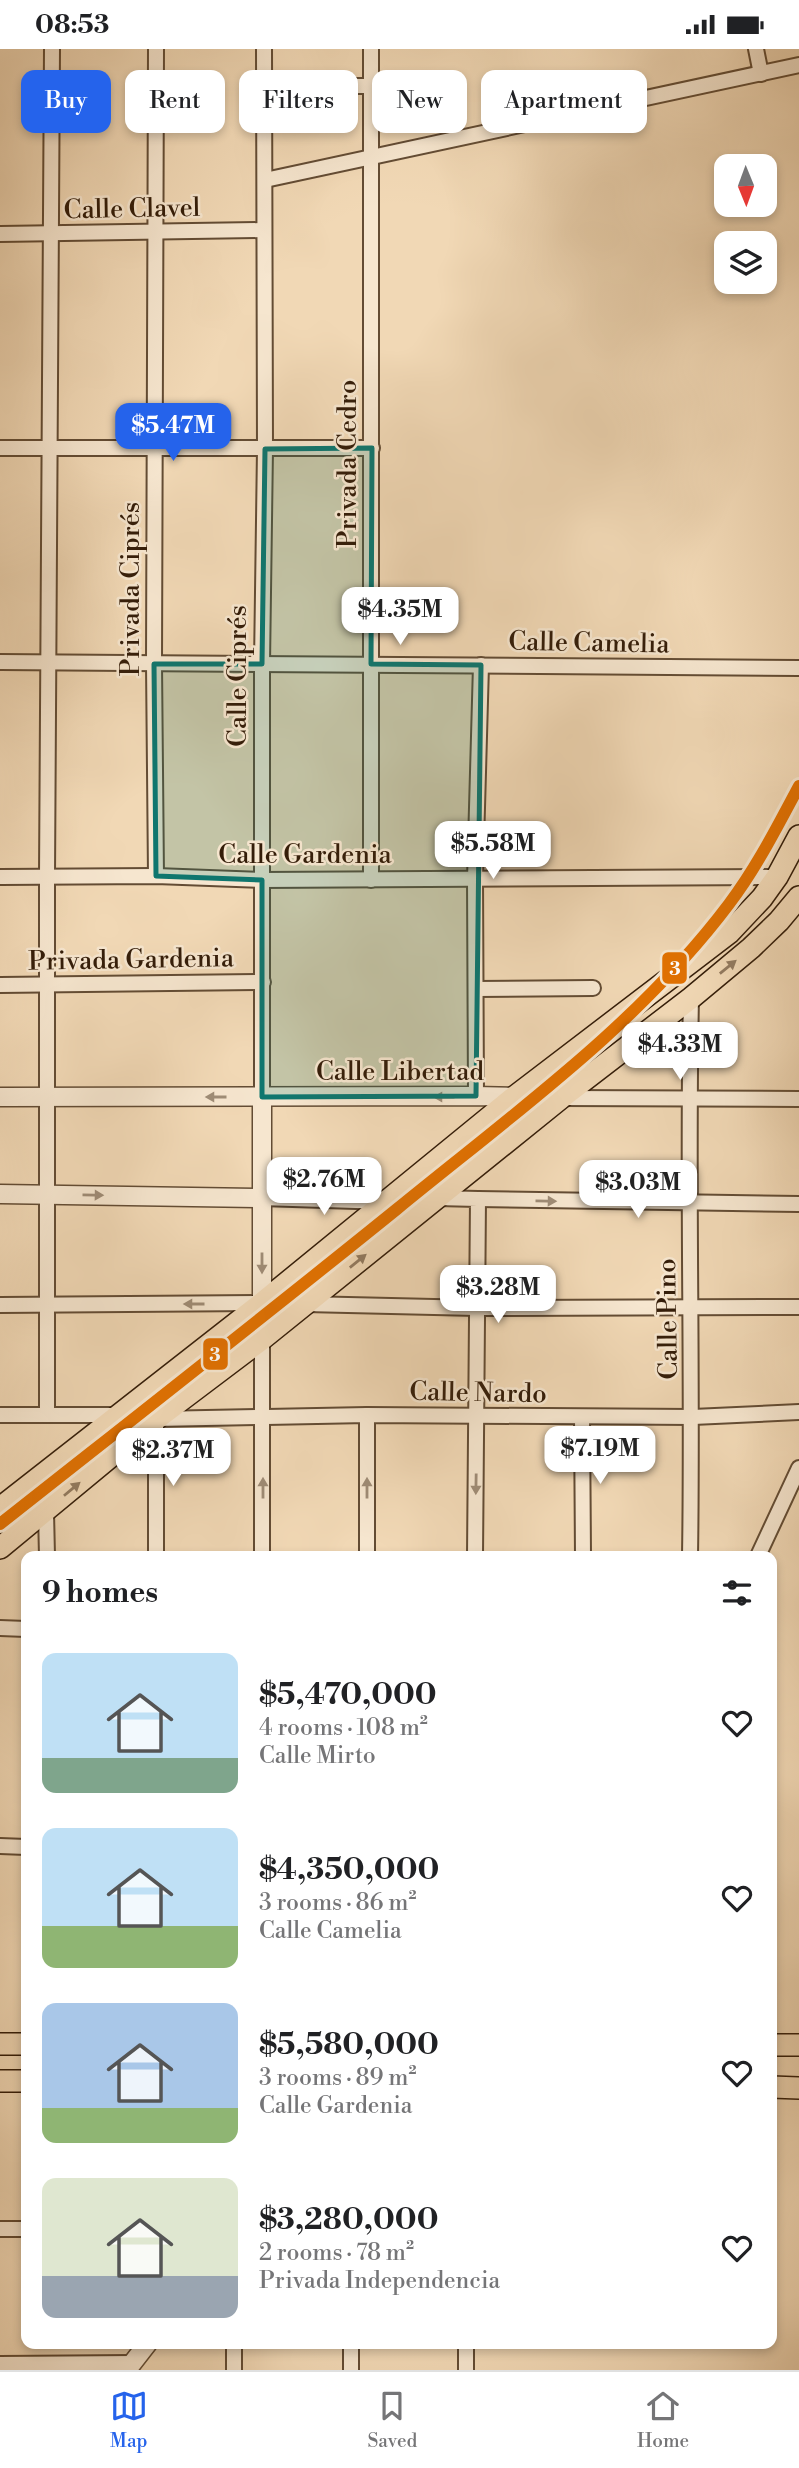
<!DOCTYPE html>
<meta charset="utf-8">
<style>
:root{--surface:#fff;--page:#f2f2f2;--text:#202124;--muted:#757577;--line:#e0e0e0;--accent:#2563eb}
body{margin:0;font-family:"Libre Bodoni",serif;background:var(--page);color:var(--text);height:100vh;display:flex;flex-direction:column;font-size:26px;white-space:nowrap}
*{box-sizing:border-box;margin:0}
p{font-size:23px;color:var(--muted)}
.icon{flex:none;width:38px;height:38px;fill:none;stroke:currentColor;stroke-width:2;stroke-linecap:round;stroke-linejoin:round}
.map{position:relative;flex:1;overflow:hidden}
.details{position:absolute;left:21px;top:1502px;width:756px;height:798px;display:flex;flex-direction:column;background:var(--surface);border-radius:14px;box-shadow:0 4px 10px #0003}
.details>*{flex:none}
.hud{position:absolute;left:21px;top:21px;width:758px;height:63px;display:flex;gap:14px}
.needle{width:46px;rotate:179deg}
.tools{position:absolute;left:714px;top:105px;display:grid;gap:14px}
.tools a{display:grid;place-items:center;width:63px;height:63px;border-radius:14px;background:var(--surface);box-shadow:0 4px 10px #0003;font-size:35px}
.price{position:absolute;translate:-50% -60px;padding:0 16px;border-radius:14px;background:#fff;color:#222;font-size:23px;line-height:46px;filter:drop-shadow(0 2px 4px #0008)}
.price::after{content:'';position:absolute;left:50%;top:42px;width:21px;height:16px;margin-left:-10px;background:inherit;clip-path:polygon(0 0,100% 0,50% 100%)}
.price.current{background:var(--accent);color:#fff}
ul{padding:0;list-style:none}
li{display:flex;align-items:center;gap:21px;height:175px;padding:0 21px}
li span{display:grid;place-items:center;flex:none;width:196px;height:140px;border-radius:14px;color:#555}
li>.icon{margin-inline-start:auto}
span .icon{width:84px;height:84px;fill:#fffc;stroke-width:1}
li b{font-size:30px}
h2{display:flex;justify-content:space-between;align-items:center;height:84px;padding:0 21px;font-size:30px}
.chip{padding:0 24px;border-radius:14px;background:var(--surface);box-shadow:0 4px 10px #0003;font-size:24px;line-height:63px}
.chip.current{background:var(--accent);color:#fff}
.status{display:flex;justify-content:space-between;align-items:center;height:49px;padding:0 35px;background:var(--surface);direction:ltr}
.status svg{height:19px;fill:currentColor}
.tabs{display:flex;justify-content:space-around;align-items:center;height:98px;border-top:2px solid var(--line);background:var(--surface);font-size:19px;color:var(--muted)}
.tabs a{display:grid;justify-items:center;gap:4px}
.tabs .current{color:var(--accent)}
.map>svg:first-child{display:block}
</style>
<div class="status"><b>08:53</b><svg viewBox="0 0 49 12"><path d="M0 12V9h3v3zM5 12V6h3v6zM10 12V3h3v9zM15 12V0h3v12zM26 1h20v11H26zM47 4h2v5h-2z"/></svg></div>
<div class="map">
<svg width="799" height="2321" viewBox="0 0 799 2321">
<rect width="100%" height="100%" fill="#f1d8b5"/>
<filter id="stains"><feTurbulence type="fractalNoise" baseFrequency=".00286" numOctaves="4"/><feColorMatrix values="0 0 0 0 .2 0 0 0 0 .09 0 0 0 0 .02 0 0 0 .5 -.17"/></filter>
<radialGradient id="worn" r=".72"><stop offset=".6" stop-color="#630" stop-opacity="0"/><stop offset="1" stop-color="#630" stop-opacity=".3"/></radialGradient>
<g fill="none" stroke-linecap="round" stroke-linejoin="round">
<defs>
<g id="minor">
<path d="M756,0L761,25"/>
<path d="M264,37H371"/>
<path d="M265,131L799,16"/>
<path d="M0,185L264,181"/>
<path d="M0,399H372"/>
<path d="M0,613L799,619"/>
<path d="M156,827L154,615L156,0"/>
<path d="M0,828L156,827L262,831L777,828"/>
<path d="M371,831V0"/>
<path d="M0,936L263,933"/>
<path d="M476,940L593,939"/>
<path d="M476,1047L475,830L481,616"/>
<path d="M262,1048V615L265,400L264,0"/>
<path d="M561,1049L799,1050"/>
<path d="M261,1149L388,1153"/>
<path d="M437,1149L478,1150L475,1507"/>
<path d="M478,1150L799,1155"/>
<path d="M0,1256L262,1254L477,1259L799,1258"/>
<path d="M262,1290V1507"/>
<path d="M0,1366H118"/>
<path d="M47,1366V828L52,0"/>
<path d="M367,1366V1507"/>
<path d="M582,1368L583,1507"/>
<path d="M46,1463L47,1507"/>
<path d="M156,1507V1370L367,1366L693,1368L799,1363"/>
<path d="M690,1507C693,1321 687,1135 691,949"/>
<path d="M758,1507L799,1419"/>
<path d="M0,1579L26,1580"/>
<path d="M0,1797L26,1798"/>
<path d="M0,2180H26"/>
<path d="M0,2315L133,2314"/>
<path d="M234,2321V2294"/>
<path d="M351,2321V2294"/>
<path d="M466,2321V2294"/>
</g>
<g id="tertiary">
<path d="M0,1048L476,1047L561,1049"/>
<path d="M0,1145L261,1149"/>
<path d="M262,1254V1048"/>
<path d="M127,2321L148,2294"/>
</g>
<g id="primary">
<path d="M0,1459L262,1254L513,1049L729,884L762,849L777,828L799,787"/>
<path d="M0,1499L156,1370L262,1290L561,1049L691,949L751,899L779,872L799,848"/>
<path d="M0,1995H26"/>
<path d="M772,1996H799"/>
<path d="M0,2032H26"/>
<path d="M772,2038L799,2039"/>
</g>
</defs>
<use href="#minor" stroke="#634c34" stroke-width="18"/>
<use href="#tertiary" stroke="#634c34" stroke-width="21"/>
<use href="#primary" stroke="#341d09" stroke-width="24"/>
<use href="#minor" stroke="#f6e6cf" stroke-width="14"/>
<use href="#tertiary" stroke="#f6e6cf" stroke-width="18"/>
<use href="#primary" stroke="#f1d8b5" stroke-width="21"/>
<defs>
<path id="metro-1" d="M0,1475C133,1370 266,1266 397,1160C513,1065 638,976 729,855C757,818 777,778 799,737"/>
</defs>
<use href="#metro-1" stroke="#f6e6cf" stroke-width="18"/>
<use href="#metro-1" stroke="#e17101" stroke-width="12"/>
</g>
<defs><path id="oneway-solid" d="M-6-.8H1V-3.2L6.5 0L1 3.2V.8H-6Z" transform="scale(1.75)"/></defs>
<g fill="#927a5f">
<use href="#oneway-solid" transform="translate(728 918) rotate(-39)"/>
<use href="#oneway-solid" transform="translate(358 1212) rotate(-39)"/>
<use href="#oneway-solid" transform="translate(72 1440) rotate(-40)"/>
</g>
<g fill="#9f8c76">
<use href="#oneway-solid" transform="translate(216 1048) rotate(180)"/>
<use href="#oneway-solid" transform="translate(444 1048) rotate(180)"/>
<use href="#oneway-solid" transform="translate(93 1146) rotate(1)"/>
<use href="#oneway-solid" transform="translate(546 1152) rotate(1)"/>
<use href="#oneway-solid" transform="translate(262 1214) rotate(90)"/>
<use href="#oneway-solid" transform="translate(194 1255) rotate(180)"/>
<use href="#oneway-solid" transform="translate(476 1435) rotate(91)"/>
<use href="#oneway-solid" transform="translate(263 1439) rotate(-90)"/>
<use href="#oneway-solid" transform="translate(367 1439) rotate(-90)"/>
</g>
<path fill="#0f766e" fill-opacity="0.2" stroke="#0f766e" stroke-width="5" stroke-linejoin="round" d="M372,399L371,615L481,616L476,1047L262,1048V831L156,827L154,615H262L265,400Z"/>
<g text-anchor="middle" stroke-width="5" stroke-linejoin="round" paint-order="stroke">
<g font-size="26" fill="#341d09" stroke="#f6e6cf">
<text transform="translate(132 159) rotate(-1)" y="9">Calle Clavel</text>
<text transform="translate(347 415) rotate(-90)" y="9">Privada Cedro</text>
<text transform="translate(130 540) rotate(-90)" y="9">Privada Ciprés</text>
<text transform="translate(589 593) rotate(1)" y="9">Calle Camelia</text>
<text transform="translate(237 627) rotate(-90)" y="9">Calle Ciprés</text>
<text x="305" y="814">Calle Gardenia</text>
<text transform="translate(131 910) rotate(-1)" y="9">Privada Gardenia</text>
<text x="400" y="1031">Calle Libertad</text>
<text transform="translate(667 1270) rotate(-91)" y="9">Calle Pino</text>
<text transform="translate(478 1343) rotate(1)" y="9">Calle Nardo</text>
</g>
</g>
<g stroke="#f6e6cf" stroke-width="2.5">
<rect x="661" y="902" width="27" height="34" rx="7" fill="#e17101"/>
<rect x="202" y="1288" width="27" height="34" rx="7" fill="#e17101"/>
</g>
<g font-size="19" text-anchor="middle" font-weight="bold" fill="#fff">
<text x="675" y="926">3</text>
<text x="215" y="1312">3</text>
</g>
<rect width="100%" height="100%" filter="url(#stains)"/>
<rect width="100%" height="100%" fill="url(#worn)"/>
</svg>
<div class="tools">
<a><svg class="needle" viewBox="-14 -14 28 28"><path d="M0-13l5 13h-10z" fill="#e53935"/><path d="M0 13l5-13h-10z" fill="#757577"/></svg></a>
<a><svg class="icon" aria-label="layers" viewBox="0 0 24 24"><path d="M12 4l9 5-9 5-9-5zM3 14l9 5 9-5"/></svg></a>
</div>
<b class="price current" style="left:173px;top:414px">$5.47M</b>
<b class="price" style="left:400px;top:598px">$4.35M</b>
<b class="price" style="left:493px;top:832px">$5.58M</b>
<b class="price" style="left:680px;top:1033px">$4.33M</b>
<b class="price" style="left:324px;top:1168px">$2.76M</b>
<b class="price" style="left:638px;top:1171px">$3.03M</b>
<b class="price" style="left:498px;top:1276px">$3.28M</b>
<b class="price" style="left:600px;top:1437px">$7.19M</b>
<b class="price" style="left:173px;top:1439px">$2.37M</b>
<div class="hud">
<a class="chip current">Buy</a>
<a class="chip">Rent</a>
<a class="chip">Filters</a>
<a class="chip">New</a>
<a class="chip">Apartment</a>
</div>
<section class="details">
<h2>9 homes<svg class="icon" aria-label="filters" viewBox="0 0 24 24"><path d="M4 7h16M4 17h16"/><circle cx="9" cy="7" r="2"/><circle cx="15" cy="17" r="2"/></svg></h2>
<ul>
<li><span style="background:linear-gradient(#bfe0f5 75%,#7fa58c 0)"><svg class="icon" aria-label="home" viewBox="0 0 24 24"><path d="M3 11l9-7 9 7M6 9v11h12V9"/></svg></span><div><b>$5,470,000</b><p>4 rooms · 108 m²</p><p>Calle Mirto</p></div><svg class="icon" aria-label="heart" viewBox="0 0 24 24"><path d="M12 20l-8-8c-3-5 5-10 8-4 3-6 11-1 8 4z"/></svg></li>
<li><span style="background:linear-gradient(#bfe0f5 70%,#8fb573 0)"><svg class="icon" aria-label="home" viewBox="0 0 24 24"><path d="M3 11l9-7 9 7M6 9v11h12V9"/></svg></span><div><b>$4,350,000</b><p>3 rooms · 86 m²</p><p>Calle Camelia</p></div><svg class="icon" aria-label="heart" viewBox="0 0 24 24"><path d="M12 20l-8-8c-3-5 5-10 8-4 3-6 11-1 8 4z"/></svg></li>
<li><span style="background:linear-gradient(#a9c7e8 75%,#8fb573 0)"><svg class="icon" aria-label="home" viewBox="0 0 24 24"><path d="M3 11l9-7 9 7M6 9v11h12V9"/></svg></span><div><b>$5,580,000</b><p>3 rooms · 89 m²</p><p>Calle Gardenia</p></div><svg class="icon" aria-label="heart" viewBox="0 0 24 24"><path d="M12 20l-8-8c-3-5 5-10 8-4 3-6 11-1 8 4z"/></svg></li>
<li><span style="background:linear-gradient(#dfe7d0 70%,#9aa5b1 0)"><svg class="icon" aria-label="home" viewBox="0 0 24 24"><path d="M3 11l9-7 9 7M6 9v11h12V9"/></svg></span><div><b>$3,280,000</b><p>2 rooms · 78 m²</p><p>Privada Independencia</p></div><svg class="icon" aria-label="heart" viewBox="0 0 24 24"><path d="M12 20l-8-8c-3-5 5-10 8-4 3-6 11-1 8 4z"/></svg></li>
</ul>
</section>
</div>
<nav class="tabs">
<a class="current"><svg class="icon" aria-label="map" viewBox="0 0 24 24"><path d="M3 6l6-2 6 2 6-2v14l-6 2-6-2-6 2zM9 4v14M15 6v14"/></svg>Map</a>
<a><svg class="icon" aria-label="saved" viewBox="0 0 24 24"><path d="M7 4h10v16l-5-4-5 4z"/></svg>Saved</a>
<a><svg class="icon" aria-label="home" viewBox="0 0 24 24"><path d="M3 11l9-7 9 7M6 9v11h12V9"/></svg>Home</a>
</nav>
